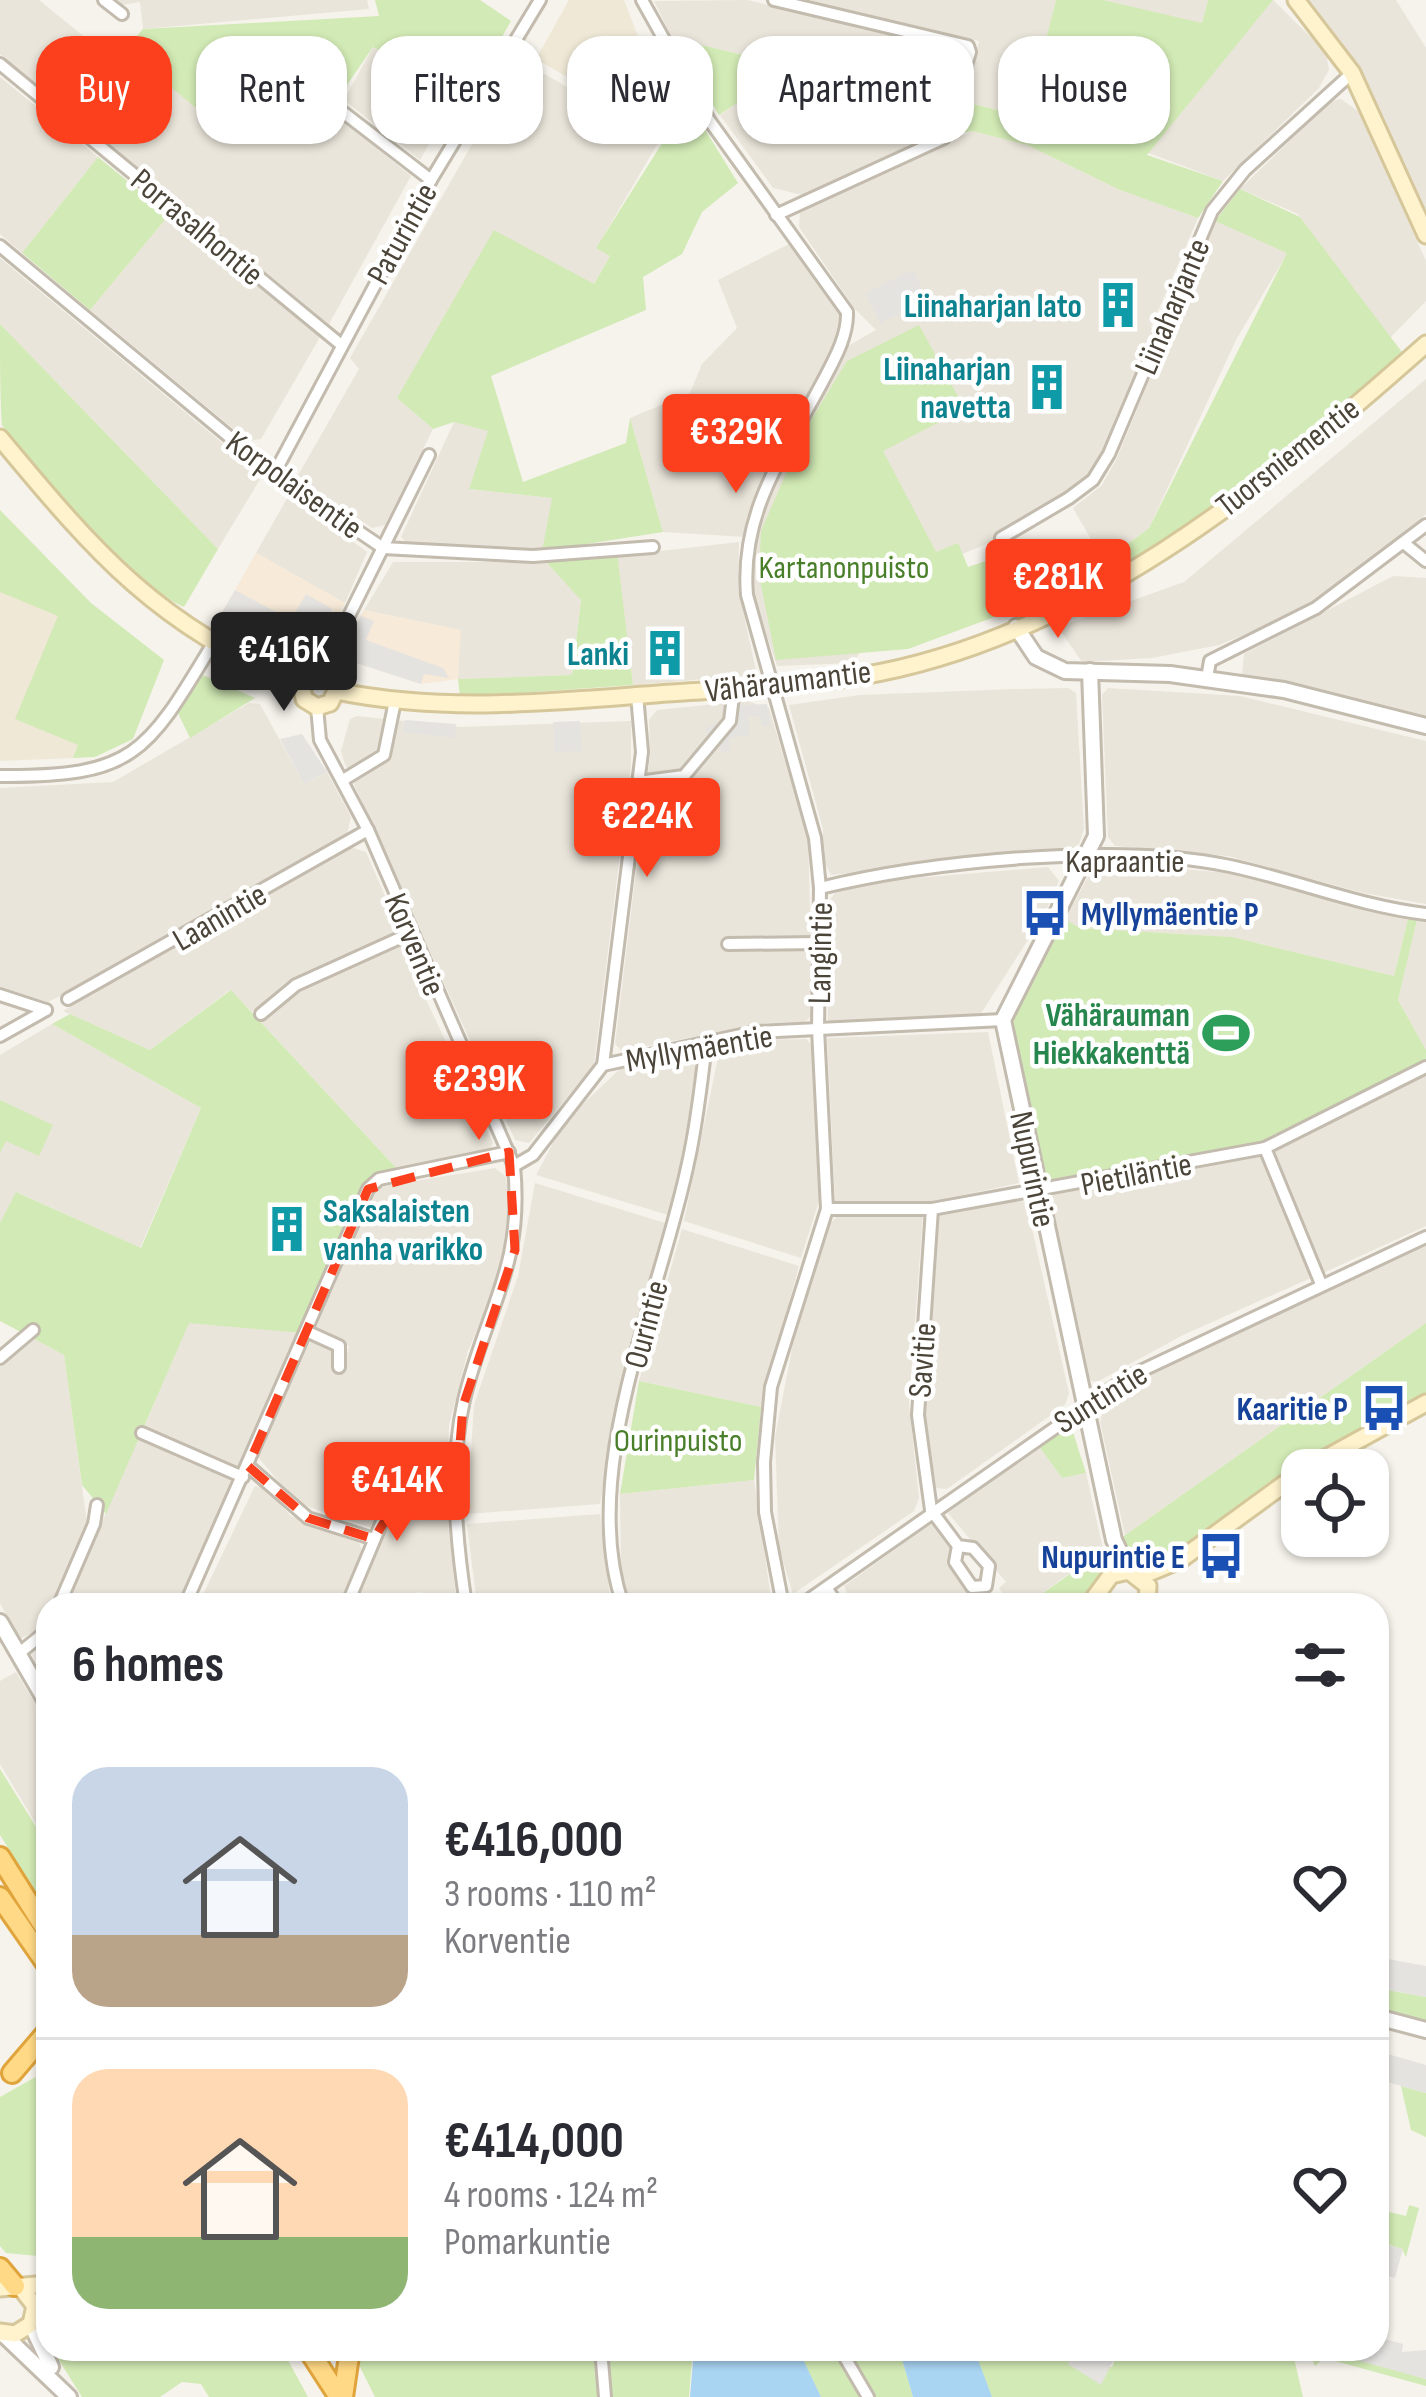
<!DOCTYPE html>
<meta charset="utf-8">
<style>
:root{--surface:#fff;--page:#f2f2f3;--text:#2b2b33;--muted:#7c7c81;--line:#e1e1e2;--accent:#fc3f1d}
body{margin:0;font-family:"Sofia Sans Condensed",sans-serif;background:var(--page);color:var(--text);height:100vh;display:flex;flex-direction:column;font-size:45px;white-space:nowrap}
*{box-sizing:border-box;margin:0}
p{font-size:39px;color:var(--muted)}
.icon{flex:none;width:66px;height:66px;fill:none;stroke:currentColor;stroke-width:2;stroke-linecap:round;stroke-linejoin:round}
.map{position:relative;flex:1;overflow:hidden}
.drawer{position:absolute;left:36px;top:1593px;width:1353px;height:768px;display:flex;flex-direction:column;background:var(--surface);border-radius:36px;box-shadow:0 3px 9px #0004}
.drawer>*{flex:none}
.banner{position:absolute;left:36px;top:36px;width:1356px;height:108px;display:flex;gap:24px}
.controls{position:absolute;left:1281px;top:1449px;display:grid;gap:24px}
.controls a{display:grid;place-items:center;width:108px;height:108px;border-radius:24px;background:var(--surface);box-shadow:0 3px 9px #0004;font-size:60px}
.price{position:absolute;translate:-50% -102px;padding:0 27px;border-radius:12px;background:var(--accent);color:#fff;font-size:39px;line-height:78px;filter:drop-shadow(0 3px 6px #0008)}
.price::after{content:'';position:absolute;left:50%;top:72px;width:36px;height:27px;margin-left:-18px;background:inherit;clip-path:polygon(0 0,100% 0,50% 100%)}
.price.current{background:#222;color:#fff}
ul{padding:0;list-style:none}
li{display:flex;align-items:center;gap:36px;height:300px;padding:0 36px}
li+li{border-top:3px solid var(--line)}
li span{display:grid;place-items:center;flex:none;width:336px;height:240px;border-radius:36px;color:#555}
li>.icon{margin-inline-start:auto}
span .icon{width:144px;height:144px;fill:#fffc;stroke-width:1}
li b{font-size:51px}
h2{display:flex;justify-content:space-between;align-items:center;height:144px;padding:0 36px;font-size:51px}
.chip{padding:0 42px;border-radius:36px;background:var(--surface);box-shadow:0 3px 9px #0004;font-size:42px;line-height:108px}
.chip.current{background:var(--accent);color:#fff}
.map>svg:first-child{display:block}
</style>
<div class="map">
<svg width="1426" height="2397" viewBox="0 0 1426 2397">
<rect width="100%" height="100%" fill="#f6f3ec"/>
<g fill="#eae5da">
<path d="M0,0H39L118,64L141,61L239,144L290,89L325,116L330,110L411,176L329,324L0,54Z"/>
<path d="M117,0H367L369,9L143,29L140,2L122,5Z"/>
<path d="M747,0L943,47L953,62L943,103L672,38L654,1Z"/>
<path d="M808,0H1056L1027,117L965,102L979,41Z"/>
<path d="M1103,0H1208L1202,24Z"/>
<path d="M1273,0L1326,52L1329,70L1319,88L1223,181L1146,152Z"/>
<path d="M1306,0H1396L1426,48V217L1360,70Z"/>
<path d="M373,47L456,95L420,160L344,100Z"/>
<path d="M520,60L616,115L642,70L679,107L597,247L610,256L593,285L397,398L433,429L385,525L372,528L297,477L359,369L350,358Z"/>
<path d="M0,77L98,157L22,253L0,234Z"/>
<path d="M768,82L899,115L915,144L802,195L773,188L720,115Z"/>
<path d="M1341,99L1359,112L1426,261V301L1388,340L1298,214L1240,189L1331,101Z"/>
<path d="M972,131L1027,145L1120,190L1198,218L1151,327L1157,336L1093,480L1001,538L960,555L893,603L853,663L777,666L751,588L757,521L848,346L876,330L855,309L799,227L800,211Z"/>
<path d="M169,215L320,337L261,439L248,441L90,310Z"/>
<path d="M1215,221L1288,252L1236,340L1149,528L1104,562L1073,508L1102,485L1116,460Z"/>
<path d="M795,241L848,323L746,537L663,532L630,418L690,393L702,364L737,328L718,280Z"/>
<path d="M0,258L262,476L218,549L0,324Z"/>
<path d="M1426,379V514L1396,544L1294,614L1219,645L1152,658L1082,662L1058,627L1184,582Z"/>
<path d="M454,422L489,431L469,489L553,498L542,551L408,544L401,537Z"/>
<path d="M289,495L367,552L345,603L256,553Z"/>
<path d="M739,542L738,588L757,675L633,685L617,556Z"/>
<path d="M393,562H546L581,599L572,675L458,679L460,630L364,610Z"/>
<path d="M1393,576L1426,578V718L1320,689L1242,676L1244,654Z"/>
<path d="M1108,688L1240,696L1426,741V904L1363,893L1228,856L1115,846L1108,837L1102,695Z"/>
<path d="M1014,689L1068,688L1076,693L1084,829L1079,844L1067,851L831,875L822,858L823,829L789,705L860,695Z"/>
<path d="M747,701L769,708L808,838L813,1014L805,1022L763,1023L622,1051L615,1044L650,756L649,720L657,710Z"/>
<path d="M249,703L260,704L304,784L327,772L351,817L347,834L158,947L48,1002L0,987V788L113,782Z"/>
<path d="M357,716L461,727L631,721V765L594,1065L529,1143L515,1140L344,762L341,751L350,719Z"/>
<path d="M350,847L366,852L398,926L394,935L286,982L252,1012L230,990L150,1050L63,1011Z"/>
<path d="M1111,863L1230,873L1408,919L1394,976L1232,937L1080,928L1065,919L1093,868Z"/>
<path d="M1048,867L1059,881L1045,913L980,1015L828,1022L827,904L835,893L868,882Z"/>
<path d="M1417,920L1426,921V1050L1398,1000Z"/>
<path d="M401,946L493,1143L488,1154L399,1171L261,1022L300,990Z"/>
<path d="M52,1024L201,1108L140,1248L17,1192L0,1223V1153L6,1140L52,1126L0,1100V1055Z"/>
<path d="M988,1032L1019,1183L936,1201L835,1202L827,1038Z"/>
<path d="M806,1039L814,1047L819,1201L801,1258L684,1221L720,1048L748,1040Z"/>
<path d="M690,1056L696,1067L686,1137L668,1215L536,1175L565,1121L620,1069Z"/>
<path d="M1426,1074V1226L1321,1274L1271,1154Z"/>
<path d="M1262,1156L1311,1278L1183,1335L1097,1382L1088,1380L1049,1201L1054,1194Z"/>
<path d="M495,1168L506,1177L511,1219L498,1279L468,1351L449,1425L447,1491L404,1486L409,1464L400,1460L371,1528L297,1503L257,1456L311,1340L336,1352L334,1368L343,1372L349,1346L315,1329L378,1187Z"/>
<path d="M535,1183L665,1223L621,1382L600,1504L467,1514L474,1405L518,1276Z"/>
<path d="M1020,1199L1027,1206L1069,1393L1065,1405L947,1489L936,1488L923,1401L938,1212Z"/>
<path d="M839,1215H923L909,1403L919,1498L914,1511L793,1594L779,1548L775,1437L793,1344L829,1224Z"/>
<path d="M682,1229L799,1266L761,1407L639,1381Z"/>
<path d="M1426,1245V1323L1125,1535L1100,1422L1104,1405L1116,1393L1203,1345Z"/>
<path d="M189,1322L298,1331L237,1467L144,1427Z"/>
<path d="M34,1339L64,1355L87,1523L41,1628L20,1639L0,1603V1367Z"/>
<path d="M138,1439L231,1480L221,1515L178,1605H66Z"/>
<path d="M1038,1445L1062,1478L1086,1473L1103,1549L1026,1605H1011L999,1588L1006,1582L948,1513Z"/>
<path d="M754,1480L772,1605H630L621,1572L620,1494Z"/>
<path d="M255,1486L266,1488L291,1516L359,1543L362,1551L340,1605H198Z"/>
<path d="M405,1501L446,1505L456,1597L417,1592L412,1605H354L394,1510Z"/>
<path d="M600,1514L611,1605H477L467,1524Z"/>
<path d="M931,1524L952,1550L949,1560L978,1602L986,1598L991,1605H853L844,1586Z"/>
<path d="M16,1672L48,1725V1844L0,1764V1681Z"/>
</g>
<g fill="#f7ead8">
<path d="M256,553L345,603L323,647L299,651L220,616Z"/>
<path d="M364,610L461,630L458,679L421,684L347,660V641Z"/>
</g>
<g fill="#efe8d6">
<path d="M569,0H624L643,49L612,103L536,59Z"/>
<path d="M0,546L123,641L73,758L0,761Z"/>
</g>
<g fill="#d2eab5">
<path d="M375,0H480L511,21L469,95L373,47L325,117L290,89L239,144L141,62L115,61L143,29L379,16Z"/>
<path d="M1056,0H1103L1202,23L1208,0H1273L1147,155L1223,181L1198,218L1120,190L1027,145L972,131L915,144L899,114L769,82L719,115L672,38L943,103L965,102L1026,117Z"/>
<path d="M688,102L738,183L702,212L682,254L643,277L646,310L491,376L523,482L626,443L630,418L663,532L542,551L552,498L469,489L488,431L454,422L433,429L397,398L494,230L594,284L610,256L596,248Z"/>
<path d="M98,157L169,215L90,310L22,253Z"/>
<path d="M1240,189L1300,217L1408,360L1139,567L1115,580L1104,562L1149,528L1287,253L1215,221Z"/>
<path d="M0,324L218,549L184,607C139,588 26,470 2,425C0,408 0,346 0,324Z"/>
<path d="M919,325L965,409L883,451L936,552L958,543L968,567L1013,552L1035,602L908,649L776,660L759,575L761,531L805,430L847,361Z"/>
<path d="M0,510L91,603L164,660L133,739L95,757L73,758L78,745L15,719L58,616L0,592Z"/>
<path d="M617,552L633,685L460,697L458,679L572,675L581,600L546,562Z"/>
<path d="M196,672L255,698L190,738L175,707Z"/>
<path d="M1065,919L1080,928L1232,937L1394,976L1408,919L1417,920L1398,1000L1426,1050V1060L1261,1143L1047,1180L1012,1029L1018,1000Z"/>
<path d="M231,990L399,1171L370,1180L303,1333L189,1323L106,1514L82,1485L64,1355L34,1339L32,1330L19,1331L0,1321V1223L16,1192L141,1248L201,1108L52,1024L70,1014L150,1050Z"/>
<path d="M0,1100L53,1125L39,1156L6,1141L0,1153Z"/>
<path d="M1426,1323V1408L1332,1451L1152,1570L1108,1560L1081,1605H1026Z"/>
<path d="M639,1381L761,1407L754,1480L620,1494Z"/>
<path d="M1071,1426L1086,1473L1062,1478L1038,1445Z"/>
<path d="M0,1769L48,1846V1912L0,1835Z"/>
<path d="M1377,1988L1426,1997V2022L1377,2010Z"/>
<path d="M48,2070V2257L6,2253L0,2246V2097Z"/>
<path d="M1401,2086L1426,2093V2137L1411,2130Z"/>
<path d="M1409,2205L1419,2208L1406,2257L1402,2249L1377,2241V2209L1406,2216Z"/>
<path d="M52,2349H282L308,2397H209L201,2384L182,2382L160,2397H82Z"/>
<path d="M368,2349H693L689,2397H375L357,2361Z"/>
<path d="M787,2349H899L913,2397H821L800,2354Z"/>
<path d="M973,2349H1075L1068,2364L1112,2367L1119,2349H1292L1303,2397H992Z"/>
<path d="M1307,2349H1328L1426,2379V2386L1324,2358L1315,2366Z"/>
</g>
<g fill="#e5e3e0">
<path d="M913,270L928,301L880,323L865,293Z"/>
<path d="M235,590L291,620L306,594L332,609L319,641L293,646L220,616Z"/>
<path d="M361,616L374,621L366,640L443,668L449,678L424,674L421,684L347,660V641Z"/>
<path d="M767,704L771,726H762L760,716H749V735L729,738L730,751L721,752L719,736L707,734L706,728L722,721L726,706Z"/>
<path d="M405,720L456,724L455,738L403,732Z"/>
<path d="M580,721L582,751L554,752L553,722Z"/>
<path d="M302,734L327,772L304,784L280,739Z"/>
<path d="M1377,1957L1426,1966V1997L1377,1988Z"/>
<path d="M1377,2051L1426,2065V2093L1377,2079Z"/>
<path d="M1377,2242L1403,2249L1395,2278L1377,2273Z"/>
<path d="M1377,2337L1403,2344L1402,2352L1426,2350V2379L1327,2352L1377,2349Z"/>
<path d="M1075,2349H1119L1101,2385L1068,2364Z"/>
</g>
<g fill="#a9d4f2">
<path d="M694,2349L800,2353L821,2397H690Z"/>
<path d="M899,2349H974L992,2397H913Z"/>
</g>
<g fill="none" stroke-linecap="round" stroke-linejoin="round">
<defs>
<g id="minor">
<path d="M104,0L122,14"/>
<path d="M642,0L709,120L847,312C848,336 834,360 823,381C785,453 740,511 747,595L815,838L820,888L818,1029L827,1209L771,1387L764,1462L765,1512L783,1605"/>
<path d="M774,0L968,46L970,52L944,138L776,215"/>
<path d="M0,64L339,343"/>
<path d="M335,106L337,75L328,65H318L309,86L431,180"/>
<path d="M0,246L274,474L383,548L533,556L653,547"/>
<path d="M274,474L431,180L540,0"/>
<path d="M1001,538L1069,498L1093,480L1109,454L1212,211L1245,170L1352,73"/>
<path d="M1405,544L1426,561"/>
<path d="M321,672L429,455"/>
<path d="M1207,678L1210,661L1316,608L1426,525"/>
<path d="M317,707L320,740L368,830L514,1166C524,1268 486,1308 464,1400C449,1466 456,1539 466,1605"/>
<path d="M0,776C133,777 146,755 212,645"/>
<path d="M343,780L384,755L395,701"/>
<path d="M638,782L684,776L730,721L734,688"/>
<path d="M820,888C930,861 1120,842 1230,866C1296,880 1359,906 1426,914"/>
<path d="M728,944L819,943"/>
<path d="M0,995L46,1010"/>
<path d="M68,999L368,830"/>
<path d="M261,1014L296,985L411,933"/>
<path d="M0,1036L46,1010"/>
<path d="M603,1065L642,752L637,695"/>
<path d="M1265,1148L1321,1284"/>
<path d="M514,1166L533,1155L603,1065L755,1032L1003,1020"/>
<path d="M827,1209H932L1265,1148L1426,1067"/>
<path d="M932,1209L918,1415L931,1510L958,1546L955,1562L972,1587L986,1586L989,1566L973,1548L958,1546"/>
<path d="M306,1331L339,1346V1367"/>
<path d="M0,1358L33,1330"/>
<path d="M142,1433L243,1477"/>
<path d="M248,1466L308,1518L374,1539"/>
<path d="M827,1589L838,1605"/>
<path d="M59,1605L94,1524L97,1505"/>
<path d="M185,1605L368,1189L379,1179L509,1152"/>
<path d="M347,1605L389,1505L400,1495L456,1497"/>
<path d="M623,1605C577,1471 661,1295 688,1163C697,1124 701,1084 706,1044"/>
<path d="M801,1605L1128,1377L1426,1237"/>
<path d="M18,1654L48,1630"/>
<path d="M601,2349L605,2397"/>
<path d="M840,2349L868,2397"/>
</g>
<g id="tertiary">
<path d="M1016,627L1036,657L1065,671L1170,674L1284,690L1426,726"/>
<path d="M1090,671L1096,836L1003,1020L1114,1540L1129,1571"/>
<path d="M0,1622L48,1705"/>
<path d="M1377,2017L1426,2030"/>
<path d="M31,2324L51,2367"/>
<path d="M2,2333L69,2397"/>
</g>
<g id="secondary">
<path d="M1296,0L1352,73L1426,235"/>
<path d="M0,438C98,556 157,625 302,686"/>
<path d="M302,686L304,699L317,707L330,703L336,691"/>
<path d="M302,686L310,675L321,672L333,679L336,691"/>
<path d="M336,691C439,712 540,703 643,695C716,689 789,688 861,676C1078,640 1266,486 1426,344"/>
<path d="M1304,1470L1426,1403"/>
<path d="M1141,1576L1180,1560L1302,1471"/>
<path d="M1089,1605L1111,1575L1129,1571L1148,1586L1147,1605"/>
<path d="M0,2288L48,2284"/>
<path d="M0,2332L15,2334L31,2324L35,2306L21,2288"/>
</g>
<g id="trunk">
<path d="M0,1857L48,1933"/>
<path d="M0,1897L48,1966"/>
<path d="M12,2073L48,2031"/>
<path d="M0,2268L15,2286"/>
<path d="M308,2349L339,2397"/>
<path d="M343,2397L350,2349"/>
</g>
</defs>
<use href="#minor" stroke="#c2bbae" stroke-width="16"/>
<use href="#tertiary" stroke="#c2bbae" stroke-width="20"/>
<use href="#secondary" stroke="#d6c79b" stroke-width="21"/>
<use href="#trunk" stroke="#e0a43c" stroke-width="24"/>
<use href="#minor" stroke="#fff" stroke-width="10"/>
<use href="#tertiary" stroke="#fff" stroke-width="14"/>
<use href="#secondary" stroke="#fff3cd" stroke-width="15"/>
<use href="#trunk" stroke="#ffd985" stroke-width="18"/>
</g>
<path fill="none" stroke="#fc3f1d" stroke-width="9" stroke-dasharray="24 15" stroke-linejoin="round" d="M509,1152L515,1250L463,1406L456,1497L400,1495L374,1539L308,1518L248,1466L368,1189Z"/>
<defs>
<symbol id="building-bare" viewBox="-9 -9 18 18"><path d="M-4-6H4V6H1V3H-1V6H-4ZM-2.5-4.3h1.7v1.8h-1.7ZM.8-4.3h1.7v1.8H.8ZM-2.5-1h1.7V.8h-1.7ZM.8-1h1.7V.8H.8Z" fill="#0f9aa8" stroke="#fff" stroke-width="2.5" paint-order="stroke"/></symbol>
<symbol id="bus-bare" viewBox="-9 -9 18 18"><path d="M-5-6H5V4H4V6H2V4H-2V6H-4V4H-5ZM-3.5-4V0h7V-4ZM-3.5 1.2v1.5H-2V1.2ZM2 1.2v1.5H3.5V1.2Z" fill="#1a4fb4" stroke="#fff" stroke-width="2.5" paint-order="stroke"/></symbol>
<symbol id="stadium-bare" viewBox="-9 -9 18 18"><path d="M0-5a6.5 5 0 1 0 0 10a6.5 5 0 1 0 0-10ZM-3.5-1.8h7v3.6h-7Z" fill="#2e9e5b" stroke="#fff" stroke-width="2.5" paint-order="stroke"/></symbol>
</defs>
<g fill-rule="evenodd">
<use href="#building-bare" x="1085" y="272" width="66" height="66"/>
<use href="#building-bare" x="1014" y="354" width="66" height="66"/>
<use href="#building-bare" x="632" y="620" width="66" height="66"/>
<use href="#bus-bare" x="1012" y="880" width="66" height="66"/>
<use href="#stadium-bare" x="1193" y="1000" width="66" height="66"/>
<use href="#building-bare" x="254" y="1196" width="66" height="66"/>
<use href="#bus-bare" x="1351" y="1375" width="66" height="66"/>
<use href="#bus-bare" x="1188" y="1523" width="66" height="66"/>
</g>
<g text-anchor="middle" stroke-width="9" stroke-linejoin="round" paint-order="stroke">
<g font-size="33" fill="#4b4439" stroke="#fff">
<text transform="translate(198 226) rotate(40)" y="12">Porrasalhontie</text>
<text transform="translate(401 233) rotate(-61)" y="12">Paturintie</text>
<text transform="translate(1171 306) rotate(-67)" y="12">Liinaharjante</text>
<text transform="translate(1287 456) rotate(-38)" y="12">Tuorsniementie</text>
<text transform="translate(295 484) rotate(36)" y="12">Korpolaisentie</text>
<text transform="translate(788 680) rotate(-7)" y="12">Vähäraumantie</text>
<text x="1125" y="872">Kapraantie</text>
<text transform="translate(219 916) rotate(-30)" y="12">Laanintie</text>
<text transform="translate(416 944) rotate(67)" y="12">Korventie</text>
<text transform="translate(819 953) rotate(-89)" y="12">Langintie</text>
<text transform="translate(699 1047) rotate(-10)" y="12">Myllymäentie</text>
<text transform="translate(1034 1169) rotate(78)" y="12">Nupurintie</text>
<text transform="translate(1136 1173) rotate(-11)" y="12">Pietiläntie</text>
<text transform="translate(645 1324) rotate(-75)" y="12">Ourintie</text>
<text transform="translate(921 1360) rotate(-86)" y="12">Savitie</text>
<text transform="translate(1100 1397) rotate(-32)" y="12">Suntintie</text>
</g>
<g font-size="33" font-weight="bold" fill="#0d838f" stroke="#fff" text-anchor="end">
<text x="1082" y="317">Liinaharjan lato</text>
<text x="1011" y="380">Liinaharjan<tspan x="1011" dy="38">navetta</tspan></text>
<text x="629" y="665">Lanki</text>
<text x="323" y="1222" text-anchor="start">Saksalaisten<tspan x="323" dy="38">vanha varikko</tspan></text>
</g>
<g font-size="33" fill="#4a7f2a" stroke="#fff">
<text x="844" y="578">Kartanonpuisto</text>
<text x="678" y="1451">Ourinpuisto</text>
</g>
<g font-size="33" font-weight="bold" fill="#164399" stroke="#fff" text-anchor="end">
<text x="1081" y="925" text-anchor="start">Myllymäentie P</text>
<text x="1348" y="1420">Kaaritie P</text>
<text x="1185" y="1568">Nupurintie E</text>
</g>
<g font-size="33" font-weight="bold" fill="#27864d" stroke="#fff" text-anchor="end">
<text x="1190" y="1026">Vähärauman<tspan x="1190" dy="38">Hiekkakenttä</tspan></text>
</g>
</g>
</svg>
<div class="controls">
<a><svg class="icon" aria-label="locate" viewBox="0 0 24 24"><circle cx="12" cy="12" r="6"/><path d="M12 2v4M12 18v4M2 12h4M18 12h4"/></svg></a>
</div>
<b class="price" style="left:736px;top:496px">€329K</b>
<b class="price" style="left:1058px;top:641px">€281K</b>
<b class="price current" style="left:284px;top:714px">€416K</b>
<b class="price" style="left:647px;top:880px">€224K</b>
<b class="price" style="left:479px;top:1143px">€239K</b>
<b class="price" style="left:397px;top:1544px">€414K</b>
<div class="banner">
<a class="chip current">Buy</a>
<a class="chip">Rent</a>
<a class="chip">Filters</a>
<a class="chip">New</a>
<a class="chip">Apartment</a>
<a class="chip">House</a>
</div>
<section class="drawer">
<h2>6 homes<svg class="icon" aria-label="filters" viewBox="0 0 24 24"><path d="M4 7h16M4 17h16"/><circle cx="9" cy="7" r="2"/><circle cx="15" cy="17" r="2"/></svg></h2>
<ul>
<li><span style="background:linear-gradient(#c9d6e8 70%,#b9a48a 0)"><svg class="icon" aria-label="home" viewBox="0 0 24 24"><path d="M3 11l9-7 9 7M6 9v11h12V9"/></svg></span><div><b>€416,000</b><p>3 rooms · 110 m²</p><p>Korventie</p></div><svg class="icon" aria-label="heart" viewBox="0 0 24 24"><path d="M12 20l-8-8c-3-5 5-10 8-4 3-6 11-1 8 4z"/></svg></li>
<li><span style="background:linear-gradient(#ffd9b3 70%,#8fb573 0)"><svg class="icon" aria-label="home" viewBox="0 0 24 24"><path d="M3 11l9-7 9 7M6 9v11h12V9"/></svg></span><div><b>€414,000</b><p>4 rooms · 124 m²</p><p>Pomarkuntie</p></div><svg class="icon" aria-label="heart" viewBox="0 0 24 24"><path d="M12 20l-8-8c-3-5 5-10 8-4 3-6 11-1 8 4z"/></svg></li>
</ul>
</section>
</div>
